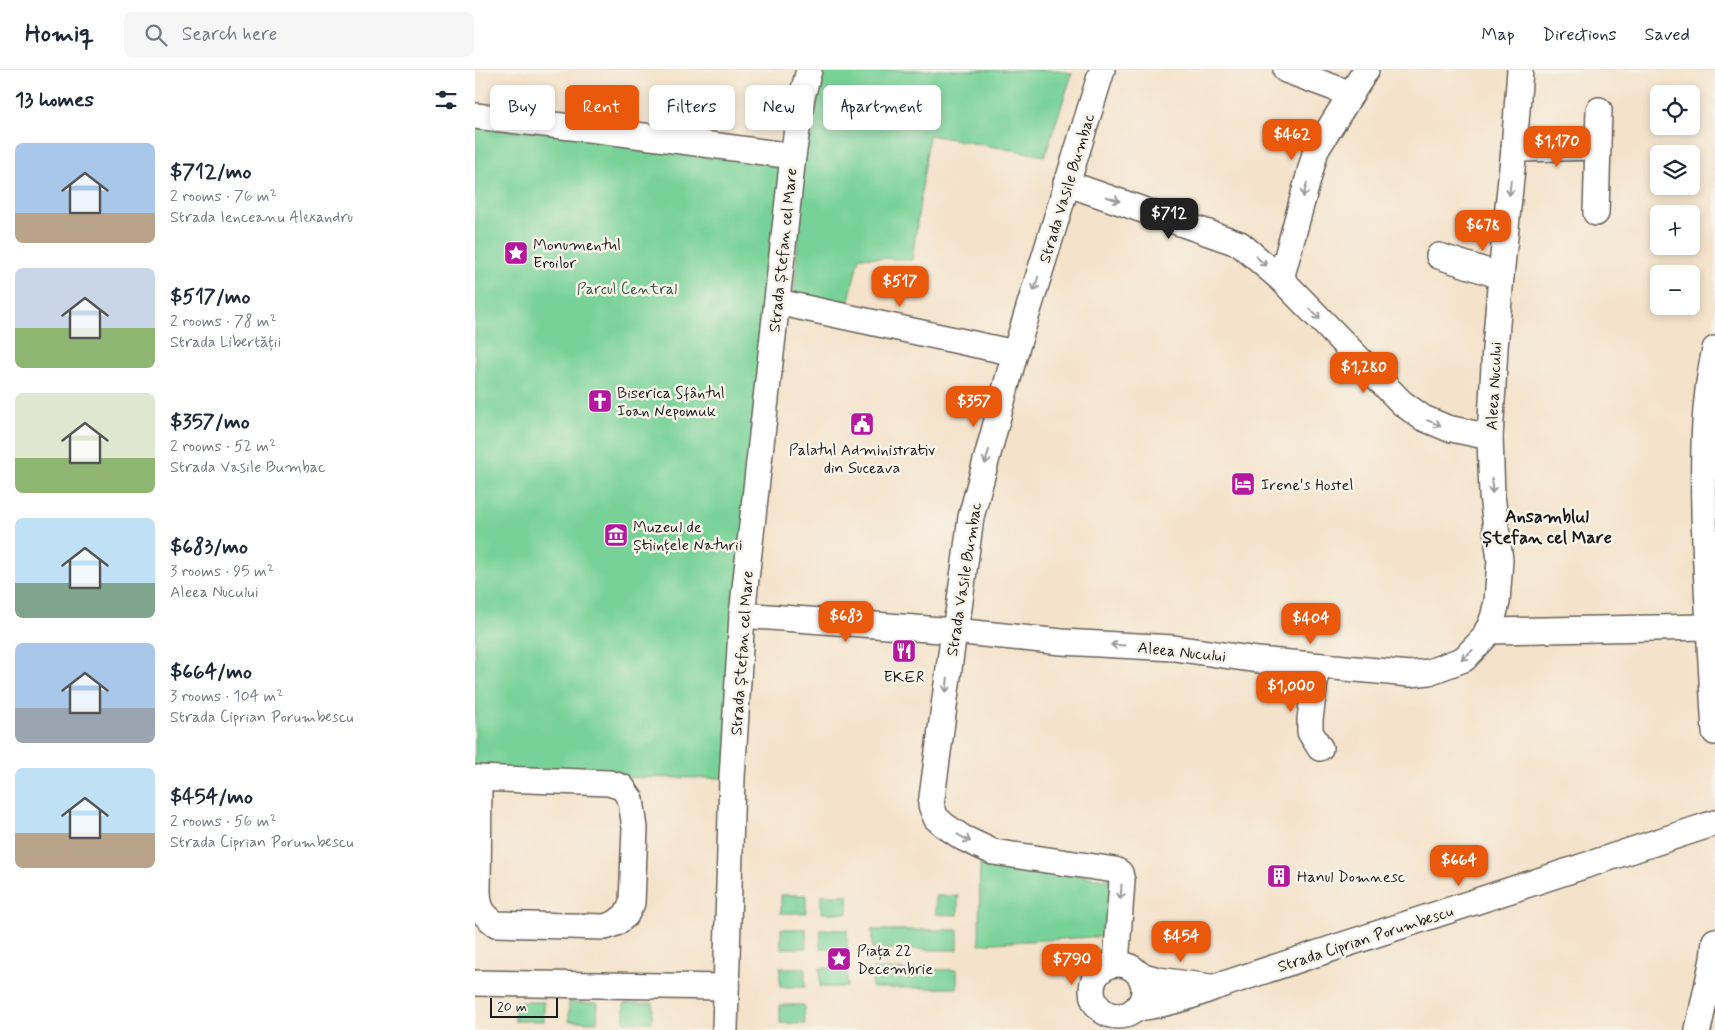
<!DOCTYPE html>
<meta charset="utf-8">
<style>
:root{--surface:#fff;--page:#f6f6f7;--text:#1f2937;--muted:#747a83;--line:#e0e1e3;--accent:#ea580c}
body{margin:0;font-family:Mynerve,sans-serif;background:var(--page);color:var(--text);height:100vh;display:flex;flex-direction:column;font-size:19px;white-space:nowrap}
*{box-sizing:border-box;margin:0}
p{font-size:16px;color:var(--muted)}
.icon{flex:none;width:28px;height:28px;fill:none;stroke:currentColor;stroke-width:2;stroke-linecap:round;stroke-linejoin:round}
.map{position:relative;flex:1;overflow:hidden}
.drawer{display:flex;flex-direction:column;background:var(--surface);width:475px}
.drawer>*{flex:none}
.top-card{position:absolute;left:15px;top:15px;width:475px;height:45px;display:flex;gap:10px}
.controls{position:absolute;left:1175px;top:15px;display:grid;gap:10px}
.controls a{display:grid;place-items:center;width:50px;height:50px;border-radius:8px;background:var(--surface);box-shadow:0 2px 8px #0003;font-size:25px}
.scale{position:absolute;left:15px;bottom:12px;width:68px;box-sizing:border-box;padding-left:5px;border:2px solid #1c1c1c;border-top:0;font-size:14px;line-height:18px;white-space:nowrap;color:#1c1c1c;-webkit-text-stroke:4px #f7f3e8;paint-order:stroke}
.price{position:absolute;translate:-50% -42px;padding:0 11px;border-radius:10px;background:var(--accent);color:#fff;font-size:16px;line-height:32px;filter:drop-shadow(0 1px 2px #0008)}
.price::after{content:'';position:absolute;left:50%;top:30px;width:15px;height:11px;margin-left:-8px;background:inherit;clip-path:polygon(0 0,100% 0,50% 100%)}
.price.selected{background:#222;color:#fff}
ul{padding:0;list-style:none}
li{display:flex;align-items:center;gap:15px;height:125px;padding:0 15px}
li span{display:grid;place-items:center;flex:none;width:140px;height:100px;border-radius:8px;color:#555}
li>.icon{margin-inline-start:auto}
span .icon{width:60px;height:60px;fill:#fffc;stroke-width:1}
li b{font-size:21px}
h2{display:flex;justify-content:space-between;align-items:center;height:60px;padding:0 15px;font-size:21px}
.pill{padding:0 18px;border-radius:8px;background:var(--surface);box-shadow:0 2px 8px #0003;font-size:18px;line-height:45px}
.pill.selected{background:var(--accent);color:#fff}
header{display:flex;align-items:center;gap:30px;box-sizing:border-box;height:70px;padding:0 25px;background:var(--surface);border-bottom:1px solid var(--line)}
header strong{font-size:24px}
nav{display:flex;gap:28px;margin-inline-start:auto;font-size:18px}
.search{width:350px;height:45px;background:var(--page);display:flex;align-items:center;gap:12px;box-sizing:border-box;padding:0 18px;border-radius:8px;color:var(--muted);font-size:19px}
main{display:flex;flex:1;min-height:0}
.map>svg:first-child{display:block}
</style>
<header>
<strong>Homiq</strong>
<div class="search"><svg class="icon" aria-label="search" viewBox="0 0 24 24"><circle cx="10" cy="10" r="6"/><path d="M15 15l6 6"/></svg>Search here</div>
<nav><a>Map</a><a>Directions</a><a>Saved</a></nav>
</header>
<main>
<section class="drawer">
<h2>13 homes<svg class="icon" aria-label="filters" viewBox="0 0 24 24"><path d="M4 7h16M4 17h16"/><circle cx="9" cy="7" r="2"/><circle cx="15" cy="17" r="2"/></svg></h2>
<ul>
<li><span style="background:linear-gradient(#a9c7e8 70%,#b9a48a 0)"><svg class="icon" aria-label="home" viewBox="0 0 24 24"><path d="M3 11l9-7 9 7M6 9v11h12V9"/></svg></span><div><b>$712/mo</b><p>2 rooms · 76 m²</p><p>Strada Ienceanu Alexandru</p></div></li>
<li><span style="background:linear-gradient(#c9d6e8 60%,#8fb573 0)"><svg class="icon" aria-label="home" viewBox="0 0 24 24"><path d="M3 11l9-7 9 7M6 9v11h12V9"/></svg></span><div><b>$517/mo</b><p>2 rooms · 78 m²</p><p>Strada Libertății</p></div></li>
<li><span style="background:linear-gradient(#dfe7d0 65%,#8fb573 0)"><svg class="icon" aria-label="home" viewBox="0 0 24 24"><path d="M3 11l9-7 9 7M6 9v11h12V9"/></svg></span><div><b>$357/mo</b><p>2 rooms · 52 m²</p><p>Strada Vasile Bumbac</p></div></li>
<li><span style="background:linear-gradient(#bfe0f5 65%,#7fa58c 0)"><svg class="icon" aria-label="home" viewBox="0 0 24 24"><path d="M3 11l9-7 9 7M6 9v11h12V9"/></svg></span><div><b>$683/mo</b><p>3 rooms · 95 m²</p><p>Aleea Nucului</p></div></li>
<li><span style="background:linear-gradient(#a9c7e8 65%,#9aa5b1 0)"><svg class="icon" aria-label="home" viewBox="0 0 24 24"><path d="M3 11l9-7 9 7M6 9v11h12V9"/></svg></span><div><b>$664/mo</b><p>3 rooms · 104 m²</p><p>Strada Ciprian Porumbescu</p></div></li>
<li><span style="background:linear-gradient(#bfe0f5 65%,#b9a48a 0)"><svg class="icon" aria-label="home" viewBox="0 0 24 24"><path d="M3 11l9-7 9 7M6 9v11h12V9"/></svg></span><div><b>$454/mo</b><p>2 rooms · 56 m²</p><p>Strada Ciprian Porumbescu</p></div></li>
</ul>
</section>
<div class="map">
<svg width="1240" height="960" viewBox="0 0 1240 960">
<rect width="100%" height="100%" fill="#f7f3e8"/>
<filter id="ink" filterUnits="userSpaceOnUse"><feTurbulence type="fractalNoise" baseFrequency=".02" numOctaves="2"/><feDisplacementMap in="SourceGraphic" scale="10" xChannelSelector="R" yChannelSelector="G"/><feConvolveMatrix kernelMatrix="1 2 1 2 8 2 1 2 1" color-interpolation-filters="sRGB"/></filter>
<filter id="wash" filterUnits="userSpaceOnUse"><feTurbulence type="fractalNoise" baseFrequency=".0096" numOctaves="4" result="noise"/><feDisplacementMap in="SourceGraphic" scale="20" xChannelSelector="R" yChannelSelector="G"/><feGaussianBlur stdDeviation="1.12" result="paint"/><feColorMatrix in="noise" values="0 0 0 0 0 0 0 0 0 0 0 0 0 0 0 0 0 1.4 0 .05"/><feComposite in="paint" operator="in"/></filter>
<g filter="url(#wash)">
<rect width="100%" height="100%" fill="#f4e2ca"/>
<g fill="#78d298" stroke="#4a775a">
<path d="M335,0H585L597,4L570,86L454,65L437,190L384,187L373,235L319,224Z"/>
<path d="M0,46L318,86L257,708L0,707Z"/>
<path d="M505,792L637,810L634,866L504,874Z"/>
<rect x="306" y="825" width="25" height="18"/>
<rect x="346" y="825" width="27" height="18"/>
<path d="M461,826H483V845L461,844Z"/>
<rect x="306" y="859" width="25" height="19"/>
<path d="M346,859L372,860V879L345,878Z"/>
<path d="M397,860H483V880L397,879Z"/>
<rect x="305" y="898" width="25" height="19"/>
<path d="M345,898L372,899V917H345Z"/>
<path d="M397,899L482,900V918H397Z"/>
<rect x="40" y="932" width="29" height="19"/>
<path d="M94,932L123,933L122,952L94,951Z"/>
<path d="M149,933H178L177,952H149Z"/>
<path d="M305,935H329L330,954L305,953Z"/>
</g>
</g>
<g filter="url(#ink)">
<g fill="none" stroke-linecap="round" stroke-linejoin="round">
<defs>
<g id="street">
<path d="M627,0L540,283L496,447L484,538L479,561L456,735L461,748L469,755L488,768L518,782L640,800L645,803L647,811L641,894"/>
<path d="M811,0L876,24"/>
<path d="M0,46L131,61L318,86"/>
<path d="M1039,79L1123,77"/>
<path d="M591,113L765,174L806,209L927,333L948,348L972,358L1015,367"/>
<path d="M1121,143L1124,40"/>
<path d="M964,186L1026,206"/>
<path d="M806,209L841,80L891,0"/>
<path d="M302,232L540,283"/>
<path d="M1240,279C1228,332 1228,387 1229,442C1231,515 1236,589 1240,662"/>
<path d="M267,545L479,561L587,572L699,578L783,590L935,604L954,602L989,589L1010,567L1018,548L1022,532L1025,490L1017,425L1015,367L1020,278L1026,206L1039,79L1045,0"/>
<path d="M1012,561L1234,557"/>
<path d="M842,596L835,649V662L845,678"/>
<path d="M0,708L134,713L147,717L156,730L160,758L157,833L151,845L141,853L130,857L21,854C7,844 4,839 3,822L4,708"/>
<circle cx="643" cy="920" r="26"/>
<path d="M665,905L683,910L735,917"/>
<path d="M0,913L251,917"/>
<path d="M662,938C690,935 713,928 740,917L1240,753"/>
<path d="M250,960L257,708L267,545L318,86L327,27L334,0"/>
<path d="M1223,960L1238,889L1240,871"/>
</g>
</defs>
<use href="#street" stroke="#686159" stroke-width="28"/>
<use href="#street" stroke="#fff" stroke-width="25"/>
</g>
<defs><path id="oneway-shaft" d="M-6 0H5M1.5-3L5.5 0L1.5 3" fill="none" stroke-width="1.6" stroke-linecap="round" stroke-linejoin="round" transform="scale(1.25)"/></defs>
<g stroke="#999">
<use href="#oneway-shaft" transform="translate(1035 118) rotate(96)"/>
<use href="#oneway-shaft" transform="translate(830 120) rotate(105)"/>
<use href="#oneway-shaft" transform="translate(638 129) rotate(19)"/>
<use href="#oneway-shaft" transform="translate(786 191) rotate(41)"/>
<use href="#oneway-shaft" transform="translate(561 214) rotate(107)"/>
<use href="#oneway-shaft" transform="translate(840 244) rotate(46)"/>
<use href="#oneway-shaft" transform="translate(959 353) rotate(22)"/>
<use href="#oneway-shaft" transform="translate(512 387) rotate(105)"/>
<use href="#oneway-shaft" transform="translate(1017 416) rotate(88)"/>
<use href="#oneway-shaft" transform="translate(643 575) rotate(-177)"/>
<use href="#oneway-shaft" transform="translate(992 585) rotate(139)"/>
<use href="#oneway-shaft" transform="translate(472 615) rotate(97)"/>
<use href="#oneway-shaft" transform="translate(489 768) rotate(29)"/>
<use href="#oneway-shaft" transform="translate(646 822) rotate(94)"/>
</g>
</g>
<defs>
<symbol id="sight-square" viewBox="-11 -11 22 22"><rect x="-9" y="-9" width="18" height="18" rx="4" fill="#b5179e" stroke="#f7f3e8"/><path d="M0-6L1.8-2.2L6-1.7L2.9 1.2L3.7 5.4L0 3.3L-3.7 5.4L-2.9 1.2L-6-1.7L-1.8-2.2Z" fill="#fff"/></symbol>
<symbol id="church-square" viewBox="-11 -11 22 22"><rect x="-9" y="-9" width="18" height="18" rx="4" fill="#b5179e" stroke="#f7f3e8"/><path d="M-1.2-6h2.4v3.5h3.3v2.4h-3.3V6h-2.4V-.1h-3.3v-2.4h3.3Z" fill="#fff"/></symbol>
<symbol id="civic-square" viewBox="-11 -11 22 22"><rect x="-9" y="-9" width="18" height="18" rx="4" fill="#b5179e" stroke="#f7f3e8"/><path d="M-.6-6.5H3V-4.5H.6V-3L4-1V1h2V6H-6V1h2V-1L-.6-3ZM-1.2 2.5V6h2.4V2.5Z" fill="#fff"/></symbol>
<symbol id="hotel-square" viewBox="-11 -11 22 22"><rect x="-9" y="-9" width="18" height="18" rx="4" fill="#b5179e" stroke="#f7f3e8"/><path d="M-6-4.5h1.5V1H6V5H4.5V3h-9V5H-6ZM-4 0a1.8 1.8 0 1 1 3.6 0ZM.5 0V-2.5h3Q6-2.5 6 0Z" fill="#fff"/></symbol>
<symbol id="museum-square" viewBox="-11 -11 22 22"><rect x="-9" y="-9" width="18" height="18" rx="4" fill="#b5179e" stroke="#f7f3e8"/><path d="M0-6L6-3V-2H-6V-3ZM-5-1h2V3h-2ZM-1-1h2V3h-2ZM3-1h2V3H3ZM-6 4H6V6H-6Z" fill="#fff"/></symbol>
<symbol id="restaurant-square" viewBox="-11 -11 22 22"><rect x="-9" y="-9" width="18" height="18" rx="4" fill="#b5179e" stroke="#f7f3e8"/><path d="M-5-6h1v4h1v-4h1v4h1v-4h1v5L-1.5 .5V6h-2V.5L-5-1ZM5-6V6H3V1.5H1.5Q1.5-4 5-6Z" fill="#fff"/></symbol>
<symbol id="building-square" viewBox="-11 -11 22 22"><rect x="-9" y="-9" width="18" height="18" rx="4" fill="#b5179e" stroke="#f7f3e8"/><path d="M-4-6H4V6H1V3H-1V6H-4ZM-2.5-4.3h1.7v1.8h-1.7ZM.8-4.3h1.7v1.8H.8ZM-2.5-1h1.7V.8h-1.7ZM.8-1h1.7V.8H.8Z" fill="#fff"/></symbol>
</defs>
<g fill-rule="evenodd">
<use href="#sight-square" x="27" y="169" width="28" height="28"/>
<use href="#church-square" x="111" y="317" width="28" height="28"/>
<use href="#civic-square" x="373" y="340" width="28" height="28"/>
<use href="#hotel-square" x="754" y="400" width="28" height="28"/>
<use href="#museum-square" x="127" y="451" width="28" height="28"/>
<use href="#restaurant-square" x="415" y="567" width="28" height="28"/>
<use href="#building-square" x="790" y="792" width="28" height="28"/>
<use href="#sight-square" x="350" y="875" width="28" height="28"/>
</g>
<g text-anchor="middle" stroke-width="5" stroke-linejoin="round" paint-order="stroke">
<g font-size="16" fill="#1c1c1c" stroke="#f7f3e8">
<text transform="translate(591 118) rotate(-73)" y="6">Strada Vasile Bumbac</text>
<text transform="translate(307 180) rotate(-84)" y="6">Strada Ștefan cel Mare</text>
<text transform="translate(1018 316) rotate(-87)" y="6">Aleea Nucului</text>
<text transform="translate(488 509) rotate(-81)" y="6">Strada Vasile Bumbac</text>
<text transform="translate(707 581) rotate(6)" y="6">Aleea Nucului</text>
<text transform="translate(266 583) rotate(-86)" y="6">Strada Ștefan cel Mare</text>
<text transform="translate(890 868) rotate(-18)" y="6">Strada Ciprian Porumbescu</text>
</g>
<g font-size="16" fill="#1c1c1c" stroke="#f7f3e8" text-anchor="start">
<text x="58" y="180">Monumentul<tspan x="58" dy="18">Eroilor</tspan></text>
<text x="142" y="328">Biserica Sfântul<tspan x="142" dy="18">Ioan Nepomuk</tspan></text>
<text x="387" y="385" text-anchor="middle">Palatul Administrativ<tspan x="387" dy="18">din Suceava</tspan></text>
<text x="786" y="420">Irene's Hostel</text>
<text x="158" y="462">Muzeul de<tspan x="158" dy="18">Științele Naturii</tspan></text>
<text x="429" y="612" text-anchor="middle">EKER</text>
<text x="822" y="812">Hanul Domnesc</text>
<text x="382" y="886">Piața 22<tspan x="382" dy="18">Decembrie</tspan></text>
</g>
<g font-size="16" fill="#3c5c47" stroke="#f7f3e8">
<text x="152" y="224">Parcul Central</text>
</g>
<g font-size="18" font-weight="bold" fill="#1c1c1c" stroke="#f7f3e8">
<text x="1072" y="452">Ansamblul<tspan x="1072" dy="21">Ștefan cel Mare</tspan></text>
</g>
</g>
</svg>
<div class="controls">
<a><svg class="icon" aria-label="locate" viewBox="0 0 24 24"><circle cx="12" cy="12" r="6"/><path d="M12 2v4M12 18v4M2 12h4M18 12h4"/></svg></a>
<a><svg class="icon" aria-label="layers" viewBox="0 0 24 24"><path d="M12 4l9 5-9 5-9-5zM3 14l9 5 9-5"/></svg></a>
<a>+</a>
<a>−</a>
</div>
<div class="scale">20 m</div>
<b class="price" style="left:817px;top:91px">$462</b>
<b class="price" style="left:1082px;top:98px">$1,170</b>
<b class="price selected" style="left:694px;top:170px">$712</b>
<b class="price" style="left:1008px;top:182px">$678</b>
<b class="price" style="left:425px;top:238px">$517</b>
<b class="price" style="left:889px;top:324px">$1,280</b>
<b class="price" style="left:499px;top:358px">$357</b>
<b class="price" style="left:371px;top:573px">$683</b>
<b class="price" style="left:836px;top:575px">$404</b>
<b class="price" style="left:816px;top:643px">$1,000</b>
<b class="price" style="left:984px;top:817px">$664</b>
<b class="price" style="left:706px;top:893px">$454</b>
<b class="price" style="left:597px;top:916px">$790</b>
<div class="top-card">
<a class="pill">Buy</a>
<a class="pill selected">Rent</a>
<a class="pill">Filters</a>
<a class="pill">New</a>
<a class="pill">Apartment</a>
</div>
</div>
</main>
